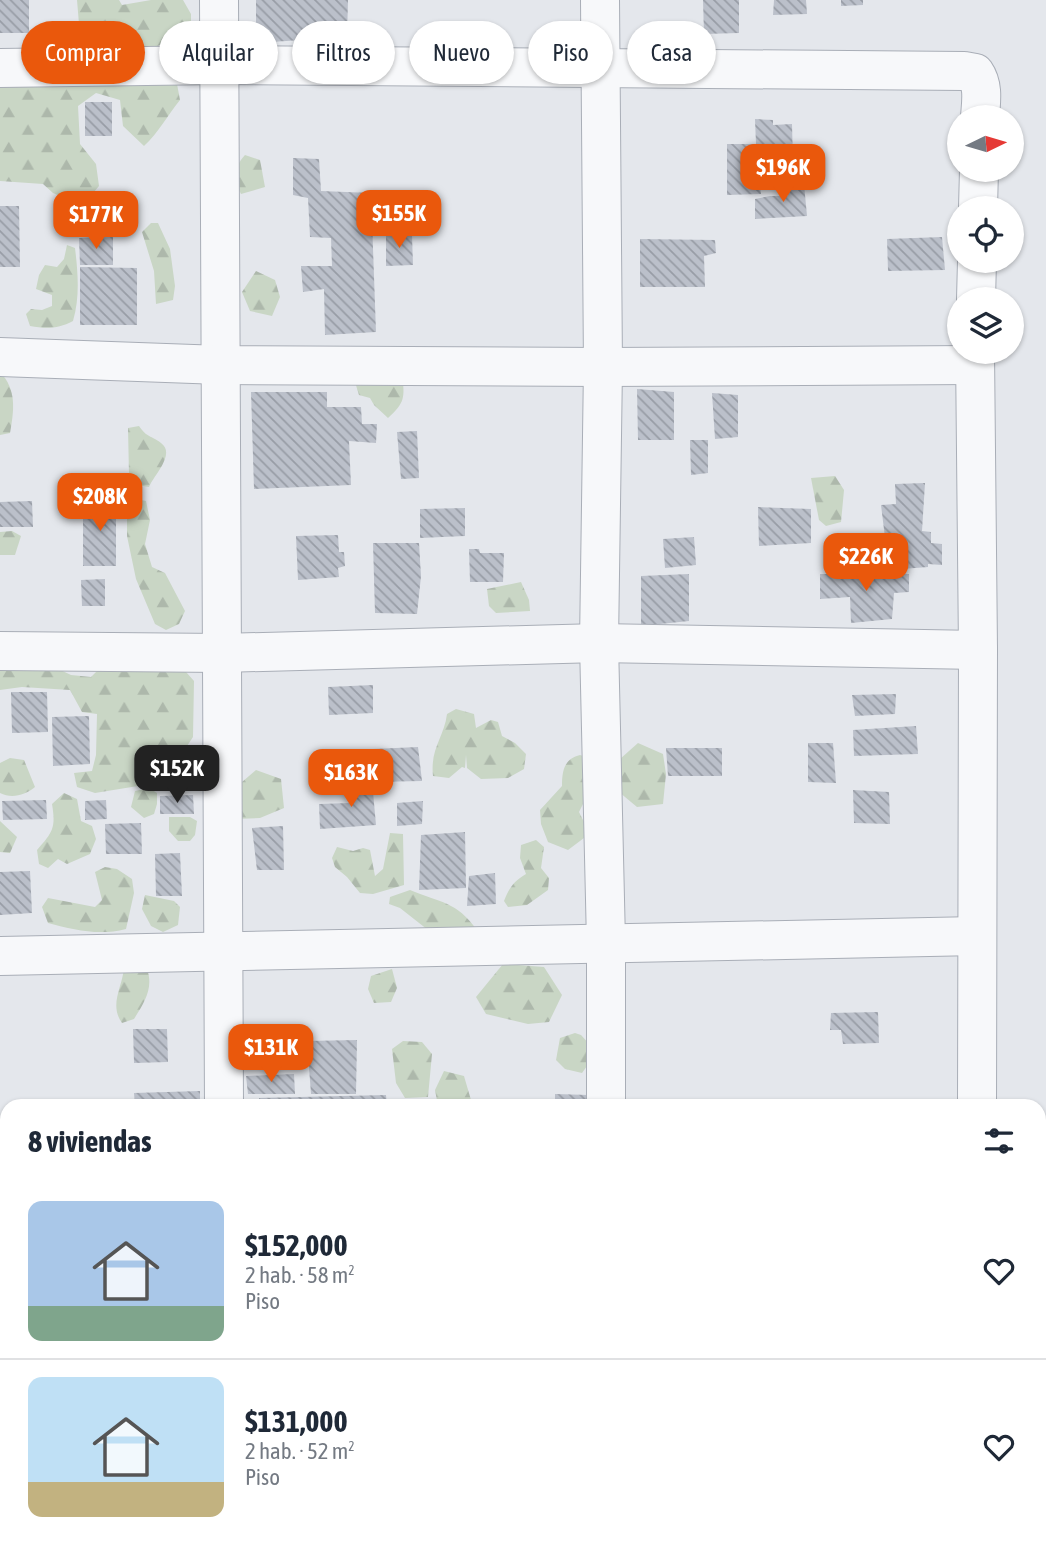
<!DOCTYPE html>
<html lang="es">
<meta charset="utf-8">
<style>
:root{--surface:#fff;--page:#f6f6f7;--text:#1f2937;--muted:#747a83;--line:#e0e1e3;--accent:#ea580c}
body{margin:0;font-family:"Asap Condensed",sans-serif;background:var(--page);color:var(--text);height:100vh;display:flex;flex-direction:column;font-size:26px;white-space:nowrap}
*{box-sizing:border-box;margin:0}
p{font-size:23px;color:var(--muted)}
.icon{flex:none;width:38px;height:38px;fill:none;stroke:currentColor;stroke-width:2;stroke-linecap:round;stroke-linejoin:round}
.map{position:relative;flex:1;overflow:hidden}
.details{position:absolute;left:0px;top:1099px;width:1046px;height:450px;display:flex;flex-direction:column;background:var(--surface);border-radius:21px 21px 0 0;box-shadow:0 2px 5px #0004}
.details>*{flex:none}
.banner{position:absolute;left:21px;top:21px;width:1004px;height:63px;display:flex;gap:14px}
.needle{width:46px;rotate:85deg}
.fabs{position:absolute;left:947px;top:105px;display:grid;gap:14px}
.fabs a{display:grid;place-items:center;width:77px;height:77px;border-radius:50%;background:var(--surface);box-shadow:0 2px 5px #0004;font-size:35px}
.price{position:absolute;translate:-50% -60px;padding:0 16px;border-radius:14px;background:var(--accent);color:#fff;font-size:23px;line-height:46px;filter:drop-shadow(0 2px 4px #0008)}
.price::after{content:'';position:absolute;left:50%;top:42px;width:21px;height:16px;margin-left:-10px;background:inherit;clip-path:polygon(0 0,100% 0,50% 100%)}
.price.selected{background:#222;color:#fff}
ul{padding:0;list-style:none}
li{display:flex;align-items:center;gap:21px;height:175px;padding:0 28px}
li+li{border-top:2px solid var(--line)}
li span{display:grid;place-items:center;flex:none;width:196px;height:140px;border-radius:14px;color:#555}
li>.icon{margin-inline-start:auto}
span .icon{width:84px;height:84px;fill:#fffc;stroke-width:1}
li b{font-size:30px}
h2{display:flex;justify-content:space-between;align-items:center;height:84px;padding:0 28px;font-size:30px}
.chip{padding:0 24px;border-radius:32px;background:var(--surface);box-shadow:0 2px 5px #0004;font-size:24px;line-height:63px}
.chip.selected{background:var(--accent);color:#fff}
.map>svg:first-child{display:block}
</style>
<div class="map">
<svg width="1046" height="1548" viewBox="0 0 1046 1548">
<defs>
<pattern id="forest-firs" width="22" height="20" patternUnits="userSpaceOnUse" patternTransform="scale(1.75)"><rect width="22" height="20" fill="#c9d6c5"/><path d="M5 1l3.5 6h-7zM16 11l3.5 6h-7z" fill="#adb8ab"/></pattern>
<pattern id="building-back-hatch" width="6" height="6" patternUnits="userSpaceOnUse" patternTransform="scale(1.75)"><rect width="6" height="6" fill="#bbc0ca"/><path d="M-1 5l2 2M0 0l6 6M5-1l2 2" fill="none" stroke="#989da6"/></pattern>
</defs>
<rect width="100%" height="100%" fill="#e4e7ec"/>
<g fill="url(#forest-firs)">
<path d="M77,0H119L122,5L151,0H183L191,14V34L152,48L94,46L80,36Z"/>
<path d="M0,73L177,84L180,100C167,116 159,132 144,146L123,126L120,100L96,93L78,106L80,144L96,164L99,186L89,198L71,201L53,193L43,184L0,181Z"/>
<path d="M245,155L260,160L265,187L241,194C232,177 233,169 245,155Z"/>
<path d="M127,198L134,209L129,225L118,234L106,226V211L110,201Z"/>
<path d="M151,223H158L170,249L175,286L173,300L156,304L154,271L142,232Z"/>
<path d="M67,245L75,248C78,273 80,297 73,321C58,329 46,329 30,326L26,314L31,309L42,310L52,306V295L36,289L39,275L45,265L57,267L64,259Z"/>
<path d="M256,271L275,280L280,297L272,316L250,311L242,292Z"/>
<path d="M0,372C17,390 14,410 10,433L0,435Z"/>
<path d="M402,375C405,397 405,403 388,418L374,405L370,398L359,395L355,382Z"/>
<path d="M139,426C147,438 151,435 161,443C176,454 154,475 149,487L137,485L129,475L128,428Z"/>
<path d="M835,476L844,490L841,522L826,526L819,520L811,478Z"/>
<path d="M136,499L146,501L150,520L145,544L152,567L165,573L185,611L179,624L166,630L155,624L136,579L127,536V504Z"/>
<path d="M12,531L21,536L15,555H0V532Z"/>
<path d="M521,582L529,600L530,611L496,613L489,606L487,589Z"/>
<path d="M0,659L52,666L71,675L91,677L104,664H179L194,681L193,737L183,752L147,761L138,786L95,793L77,787L74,773L92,771L96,755L97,714L82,712L70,690L22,687L0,690Z"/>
<path d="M456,709L474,714L476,728L491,720L498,722L502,736L515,743L526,754L524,769L508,778L481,779L467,768L466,755L465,768L462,767L449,778L433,776C430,748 444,738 447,714Z"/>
<path d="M638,743L663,754L666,774L663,804L637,807L619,792L620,759Z"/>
<path d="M580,755L586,757L592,786L579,812L586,826L584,838L568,850L548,842L541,824L540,810L562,786C562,771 564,759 580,755Z"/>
<path d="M10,758L24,760L35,787C25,795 12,799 0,793V763Z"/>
<path d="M256,770L281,779L284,808L260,818L235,819L242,782Z"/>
<path d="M149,788L157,793V804L154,814L144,818L131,807L135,791Z"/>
<path d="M64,793L77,799L81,821L92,826L96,839L90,854L67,864L58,859L48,868L39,864L37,850C53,832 56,828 52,804Z"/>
<path d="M169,817H190L197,821L195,835L190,841H178L169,831Z"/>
<path d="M0,821L17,837L10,853L0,852Z"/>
<path d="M390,833L403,834L404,885L373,894L360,893L347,877L335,867L332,858L337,847L353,851L363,848L370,850L375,876L383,869Z"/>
<path d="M536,840L544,847L541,868L549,878L548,890L527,905L508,907L504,901C509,888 514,881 526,874L520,858L521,845Z"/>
<path d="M105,867L117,869L132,879L134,893L126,929C99,936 74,930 48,923L42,907L48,898L95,907L102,900L95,872Z"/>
<path d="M410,890C441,903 456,901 477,930H428L400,908L389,904L390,897Z"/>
<path d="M145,895L174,901L180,907L178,925L163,932L151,926L142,909Z"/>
<path d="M503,964L544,967L562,995L549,1022L528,1024L486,1014L476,997Z"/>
<path d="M124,968L147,969C154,988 144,1003 134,1019L122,1023C109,1005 122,988 124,968Z"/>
<path d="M392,969L397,988L391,1002L374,1003L368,989L371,976Z"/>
<path d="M575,1033L581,1035L591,1046L590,1062L582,1073L565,1069L556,1060L560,1038Z"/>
<path d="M403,1041L422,1042L432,1054L428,1097L405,1098L396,1083L392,1049Z"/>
<path d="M444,1071L464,1076L471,1100L463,1106H438L435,1090Z"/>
<path d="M7,1482V1542H52L50,1548H0V1487H3Z"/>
<path d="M234,1542H304L305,1548H234Z"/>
<path d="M712,1542H758L759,1548H703L705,1544Z"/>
<path d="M832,1542H863L861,1548H830Z"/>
<path d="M954,1542H1021V1548H952Z"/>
</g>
<g fill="url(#building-back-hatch)">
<rect x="0" y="0" width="29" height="33"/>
<path d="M256,0H348L347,37L256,43Z"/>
<path d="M703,0H739V33L704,34Z"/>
<path d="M774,0H806L807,14L773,15Z"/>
<path d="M841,0H863V5L841,6Z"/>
<rect x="85" y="102" width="27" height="34"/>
<path d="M755,119L773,120V125L792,124L793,163L758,168L761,194L727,195V144H756Z"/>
<path d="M293,158L319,159L321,191L371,193L376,332L325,335L324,289L303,292L301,266H332L331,238L310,237L308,198L293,195Z"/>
<path d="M804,184L807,216L755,219V199L770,196H788L787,185Z"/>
<path d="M0,206H19L20,267H0Z"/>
<path d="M386,235H412L413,265L386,266Z"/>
<path d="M113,237V265H80L79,238Z"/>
<path d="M942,237L945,270L888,271L887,239Z"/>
<path d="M640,239L715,240L716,253L704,256L705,287H640Z"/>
<path d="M80,267L137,268V325H80Z"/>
<path d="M637,389L674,392V440H638Z"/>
<path d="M251,392H327V407H361L362,424H377L376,443L349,441L351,485L254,489Z"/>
<path d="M712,393L738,395V437L715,439Z"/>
<path d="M417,431L419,478L401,479L397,432Z"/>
<path d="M690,440H708V473L691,475Z"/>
<path d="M925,483L922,531L931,532V543L942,544V565L928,564V567L889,570L881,505L896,504L895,484Z"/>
<rect x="83" y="500" width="33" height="66"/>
<path d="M32,501L33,527H0V502Z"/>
<path d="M758,507L811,509V543L759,546Z"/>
<path d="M465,508V536L420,538V509Z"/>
<path d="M338,535L339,552H344L345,566L338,568L339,577L298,580L296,536Z"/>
<path d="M694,537L696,565L665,568L663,539Z"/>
<path d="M373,543H419L421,576L417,614L375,613Z"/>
<path d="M469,549H479L480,553H504L503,582H470Z"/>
<path d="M689,574V621L641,626V576Z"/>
<path d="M820,574H909V592L894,593L892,619L851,623L850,597L820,599Z"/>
<path d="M105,579V606H82L81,580Z"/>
<path d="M373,685V713L329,715L328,687Z"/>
<path d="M11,692H47L48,732L12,733Z"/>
<path d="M896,694L895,714L855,716L852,695Z"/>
<path d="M89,716L90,764L53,766L52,717Z"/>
<path d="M916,726L918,754L854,756L853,730Z"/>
<path d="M808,743H833L836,783L808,782Z"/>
<path d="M418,747L422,781L374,782L373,749Z"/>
<path d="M666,748H722V776H668Z"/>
<path d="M349,781H372L376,825L320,829L319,804L350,803Z"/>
<path d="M853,790L889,792L890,824L854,823Z"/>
<path d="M193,795L194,814H160V796Z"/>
<path d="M46,800L47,819L3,820L2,801Z"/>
<path d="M106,800L107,819L85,820V801Z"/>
<path d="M423,801L422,824L397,826V803Z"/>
<path d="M141,823L142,854H106L105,824Z"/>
<path d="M283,826L284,870H257L252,828Z"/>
<path d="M465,832L466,888L419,890L421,835Z"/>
<path d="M180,853L182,896H156L155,854Z"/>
<path d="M30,871L32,913L0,915V872Z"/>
<path d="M495,873L496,904L467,906L469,876Z"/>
<path d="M878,1012L879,1043L843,1044L841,1030H830L831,1013Z"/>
<path d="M133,1029H167L168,1062L134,1063Z"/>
<path d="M357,1040L356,1094H311L307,1041Z"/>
<path d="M294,1074L295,1094H248L246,1076Z"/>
<path d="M200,1091V1106H135L134,1093Z"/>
<path d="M555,1094L589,1095V1106H555Z"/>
<path d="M386,1095L387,1106H259V1098Z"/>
<rect x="0" y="1233" width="7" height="58"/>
<rect x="0" y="1340" width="7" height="34"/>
<path d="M557,1542H629V1548H558Z"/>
<rect x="916" y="1542" width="30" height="6"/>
</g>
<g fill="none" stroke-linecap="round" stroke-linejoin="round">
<defs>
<g id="minor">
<path d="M219,0L224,1106"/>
<path d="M600,0L603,367L599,643L606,942V1106"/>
<path d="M0,68L219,65L964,71L975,73C984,86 981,102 980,117"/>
<path d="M978,208L979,170"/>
<path d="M976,299L977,261"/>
<path d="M975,352L978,650L977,1106"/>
<path d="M0,357L221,365L603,367L974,365"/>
<path d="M0,651L222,653L599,643L978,650"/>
<path d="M0,956L977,936"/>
<path d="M1040,1394H1046"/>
<path d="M0,1399H7"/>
<path d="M545,1542V1548"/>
</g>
</defs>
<use href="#minor" stroke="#a9aeb7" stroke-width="40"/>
<use href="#minor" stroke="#f7f8fa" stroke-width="38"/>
</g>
</svg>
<div class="fabs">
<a><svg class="needle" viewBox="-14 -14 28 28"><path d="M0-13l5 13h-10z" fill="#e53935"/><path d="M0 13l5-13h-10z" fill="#747a83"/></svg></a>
<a><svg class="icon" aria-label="locate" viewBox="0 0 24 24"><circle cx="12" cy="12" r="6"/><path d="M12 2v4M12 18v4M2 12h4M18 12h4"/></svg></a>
<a><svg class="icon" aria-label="layers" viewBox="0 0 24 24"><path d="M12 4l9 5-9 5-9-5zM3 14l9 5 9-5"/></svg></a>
</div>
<b class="price" style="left:783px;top:204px">$196K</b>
<b class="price" style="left:399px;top:250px">$155K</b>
<b class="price" style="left:96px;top:251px">$177K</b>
<b class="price" style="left:100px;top:533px">$208K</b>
<b class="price" style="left:866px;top:593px">$226K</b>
<b class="price selected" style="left:177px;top:805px">$152K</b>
<b class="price" style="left:351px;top:809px">$163K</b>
<b class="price" style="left:271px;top:1084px">$131K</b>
<div class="banner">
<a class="chip selected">Comprar</a>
<a class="chip">Alquilar</a>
<a class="chip">Filtros</a>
<a class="chip">Nuevo</a>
<a class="chip">Piso</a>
<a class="chip">Casa</a>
</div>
<section class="details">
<h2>8 viviendas<svg class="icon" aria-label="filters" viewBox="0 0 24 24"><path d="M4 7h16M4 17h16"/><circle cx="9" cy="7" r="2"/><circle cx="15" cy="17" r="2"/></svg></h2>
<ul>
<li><span style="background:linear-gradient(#a9c7e8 75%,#7fa58c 0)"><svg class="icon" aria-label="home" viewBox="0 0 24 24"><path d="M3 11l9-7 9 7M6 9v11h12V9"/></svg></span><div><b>$152,000</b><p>2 hab. · 58 m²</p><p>Piso</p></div><svg class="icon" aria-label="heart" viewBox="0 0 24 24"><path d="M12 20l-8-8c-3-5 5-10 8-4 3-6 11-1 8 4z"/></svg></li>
<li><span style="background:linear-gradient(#bfe0f5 75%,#c2b280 0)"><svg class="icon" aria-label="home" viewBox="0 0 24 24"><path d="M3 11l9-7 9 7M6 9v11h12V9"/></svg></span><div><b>$131,000</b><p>2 hab. · 52 m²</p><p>Piso</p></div><svg class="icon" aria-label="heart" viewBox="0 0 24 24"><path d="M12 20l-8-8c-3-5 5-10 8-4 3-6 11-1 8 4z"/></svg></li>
</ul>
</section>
</div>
